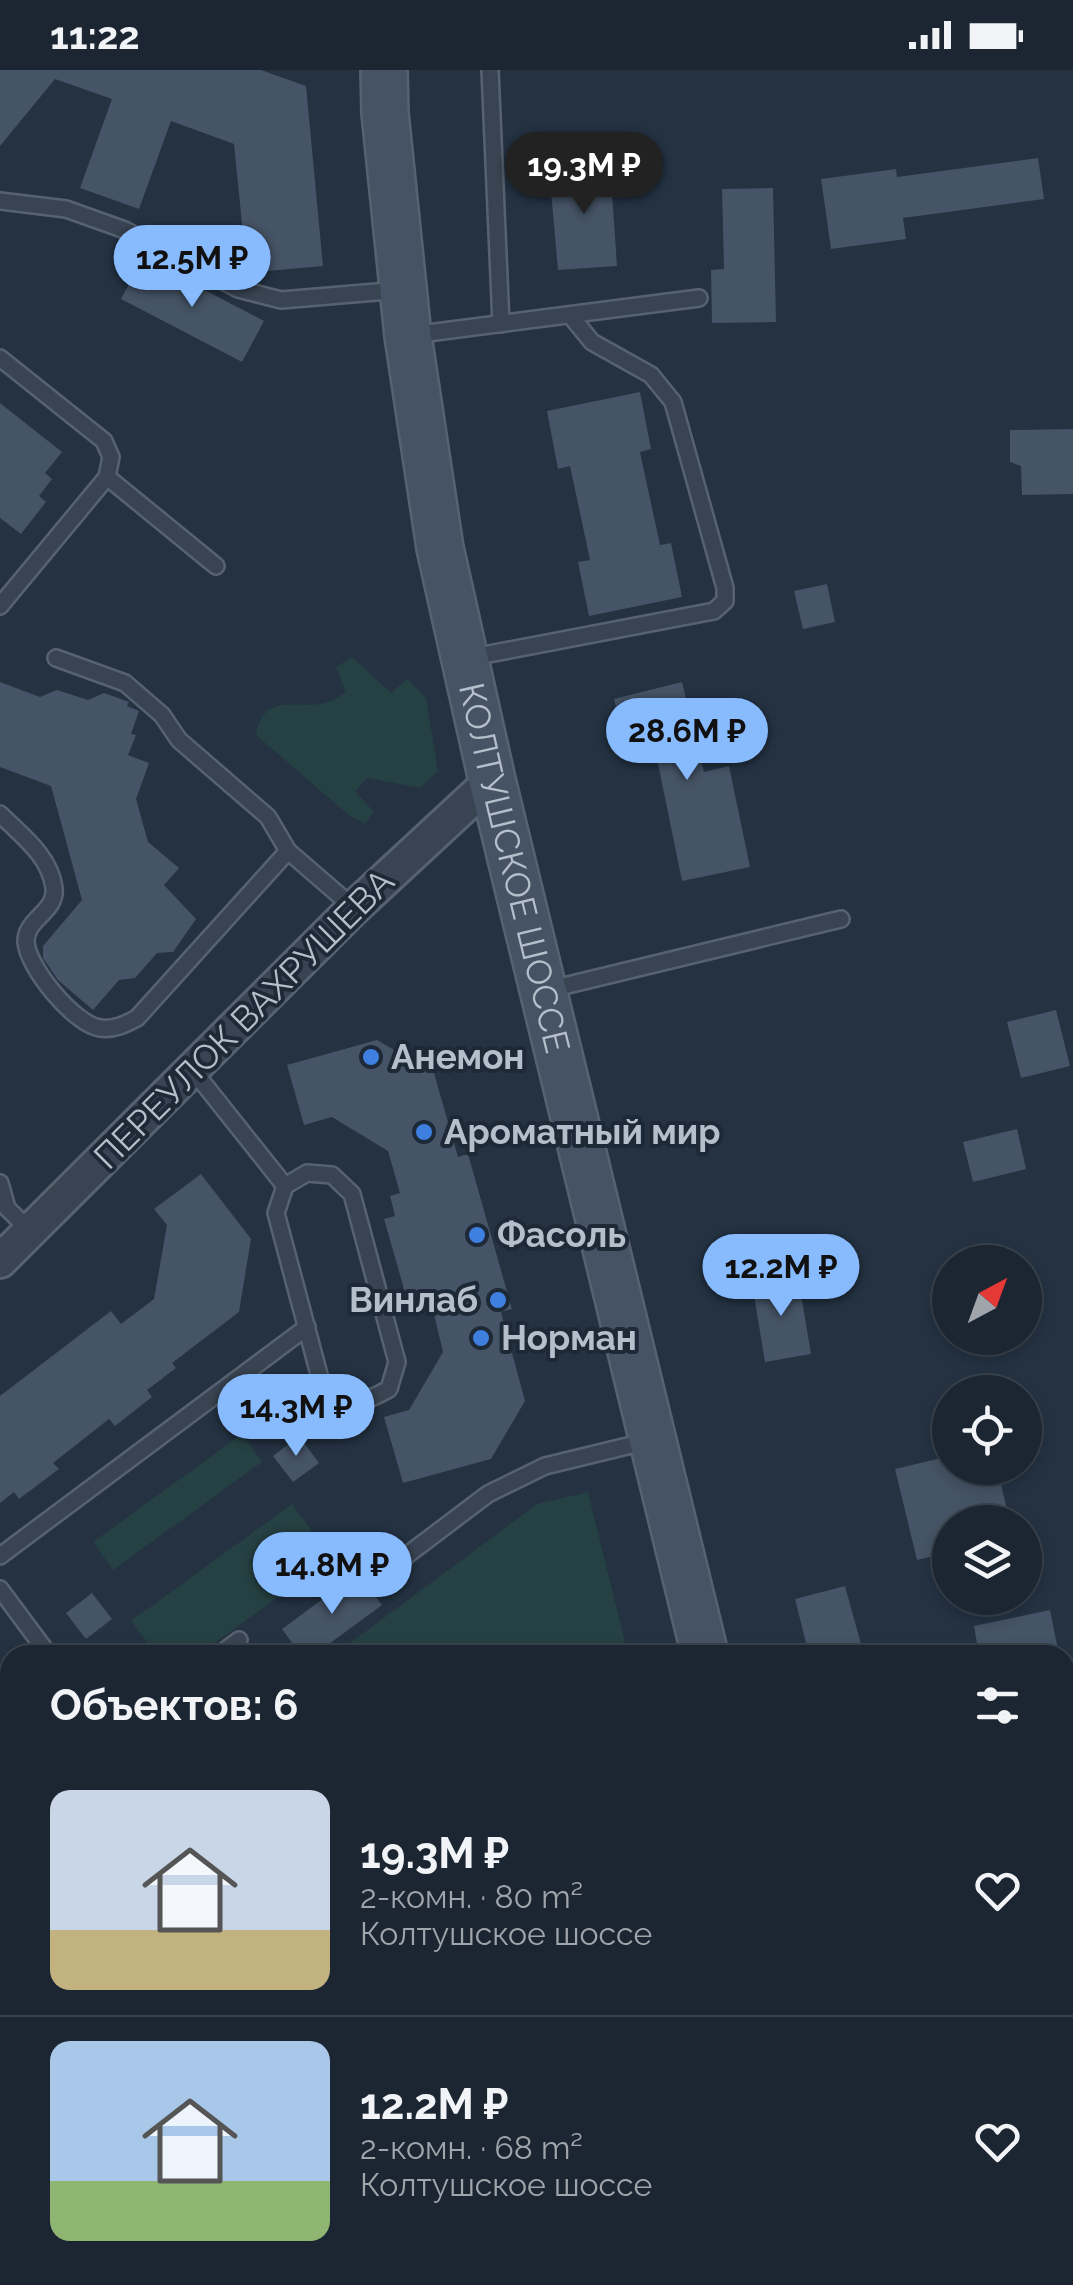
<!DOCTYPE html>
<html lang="ru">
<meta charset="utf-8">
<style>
:root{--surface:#1b2632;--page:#242e3a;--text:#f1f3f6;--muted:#a0a5ac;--line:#39434d;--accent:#88bafe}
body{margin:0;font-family:Raleway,sans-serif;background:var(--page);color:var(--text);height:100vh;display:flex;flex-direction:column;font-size:38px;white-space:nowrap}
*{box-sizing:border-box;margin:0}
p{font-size:32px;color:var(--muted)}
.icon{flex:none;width:55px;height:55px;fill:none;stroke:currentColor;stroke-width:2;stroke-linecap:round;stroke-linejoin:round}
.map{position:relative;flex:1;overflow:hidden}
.side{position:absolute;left:0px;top:1575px;width:1075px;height:640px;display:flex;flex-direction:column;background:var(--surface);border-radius:30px 30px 0 0;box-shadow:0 5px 15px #0003,0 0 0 2px var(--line)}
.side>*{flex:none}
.needle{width:65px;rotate:41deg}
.buttons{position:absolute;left:932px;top:1175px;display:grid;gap:20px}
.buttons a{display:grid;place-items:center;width:110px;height:110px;border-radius:50%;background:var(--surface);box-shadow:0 5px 15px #0003,0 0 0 2px var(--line);font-size:50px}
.price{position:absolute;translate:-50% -85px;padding:0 22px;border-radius:35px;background:var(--accent);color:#111;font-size:32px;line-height:65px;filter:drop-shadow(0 2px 5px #0008)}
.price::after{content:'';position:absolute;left:50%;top:60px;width:30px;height:22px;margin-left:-15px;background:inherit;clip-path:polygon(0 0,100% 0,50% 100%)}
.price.selected{background:#222;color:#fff}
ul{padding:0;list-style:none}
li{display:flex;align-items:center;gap:30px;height:250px;padding:0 50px}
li+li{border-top:2px solid var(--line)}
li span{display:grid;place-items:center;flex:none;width:280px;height:200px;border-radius:20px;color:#555}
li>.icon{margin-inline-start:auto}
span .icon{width:120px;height:120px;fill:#fffc;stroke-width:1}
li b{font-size:42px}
h2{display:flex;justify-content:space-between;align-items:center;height:120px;padding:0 50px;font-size:42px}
.status{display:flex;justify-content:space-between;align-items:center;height:70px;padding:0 50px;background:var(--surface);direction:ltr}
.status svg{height:28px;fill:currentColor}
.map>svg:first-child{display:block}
</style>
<div class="status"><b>11:22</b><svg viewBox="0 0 49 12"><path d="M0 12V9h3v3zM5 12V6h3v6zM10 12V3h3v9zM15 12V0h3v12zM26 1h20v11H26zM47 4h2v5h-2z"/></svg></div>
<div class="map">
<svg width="1073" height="2215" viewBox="0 0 1073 2215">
<rect width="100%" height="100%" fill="#243242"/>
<g fill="#264143">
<path d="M352,587L391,623L407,609L426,628L438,701L420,718L367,708L355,721L374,742L365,754L350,746L256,665C264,618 302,643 331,631C337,629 341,625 346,622L336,597Z"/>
<path d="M242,1364L262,1392L113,1500L93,1472Z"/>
<path d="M588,1422L628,1585H334L537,1434Z"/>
<path d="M292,1434L332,1488L198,1585H157L131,1551Z"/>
<path d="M10,1800V2011L0,2014V1801Z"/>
<path d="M364,2205H779L781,2215H366Z"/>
</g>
<g fill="#455466">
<path d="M0,0H261L306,16L323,196L247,203L234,74L171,51L139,139L80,118L112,29L55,9L0,76Z"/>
<path d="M1038,88L1044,129L903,148L906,169L831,179L821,109L896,99L897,107Z"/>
<path d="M610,94L617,196L558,200L549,99Z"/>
<path d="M773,118L776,252L712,253L711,200L724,199L722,119Z"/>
<path d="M143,188L264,251L242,292L121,229Z"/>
<path d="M640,322L651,379L640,382L660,475L671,473L682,527L589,546L578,492L590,490L570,396L558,399L547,341Z"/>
<path d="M0,333L62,382L45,403L52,409L39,426L46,432L21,464L0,448Z"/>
<path d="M1073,359V424L1022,425L1021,396L1010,392V360Z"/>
<path d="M827,514L835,552L803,559L794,521Z"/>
<path d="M0,612L40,627L57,620L88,630L104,623L129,632L127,636L139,641L131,664L136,665L128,685L149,693L136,729L148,772L179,798L164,815L196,849L173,882L157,883L135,908L119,910L93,940L58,910L43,888V876L82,830L51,716L0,697Z"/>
<path d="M682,612L704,702L729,696L750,797L682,811L654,674L627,681L614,629Z"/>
<path d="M1056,940L1070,996L1021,1008L1007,952Z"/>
<path d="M377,970L434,1003L458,1087L468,1084L512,1239L501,1242L525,1331L491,1389L403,1413L384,1347L409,1340L443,1282L433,1240L422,1243L416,1223L406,1226L384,1149L395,1146L390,1126L400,1123L388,1081L332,1047L304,1055L287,995Z"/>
<path d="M1017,1059L1026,1099L973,1112L963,1072Z"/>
<path d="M201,1104L251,1169L239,1242L172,1293L176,1298L147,1320L152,1327L115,1356L109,1349L53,1393L59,1399L19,1429L14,1422L0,1433V1326L111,1241L121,1254L154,1229L167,1155L154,1139Z"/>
<path d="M798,1206L811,1284L765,1292L752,1213Z"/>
<path d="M299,1366L319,1393L293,1412L273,1386Z"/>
<path d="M950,1386V1398H997L1010,1452H950V1482L917,1490L895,1399Z"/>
<path d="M358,1503L382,1535L314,1585H301L282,1559Z"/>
<path d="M845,1516L864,1585H809L795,1529Z"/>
<path d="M92,1523L112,1549L86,1569L66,1543Z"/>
<path d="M1050,1540L1059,1585H979L974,1556Z"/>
</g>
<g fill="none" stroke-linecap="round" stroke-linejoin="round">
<defs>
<g id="service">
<path d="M490,0L501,254"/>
<path d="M0,131L66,139L125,160L238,219L281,230L400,220"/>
<path d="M412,265L699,228"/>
<path d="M0,288L104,371L111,387L107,407L0,536"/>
<path d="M107,407L216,496"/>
<path d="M56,588L125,613L162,645L179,670L268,747L288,781L354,838"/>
<path d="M468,588L714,541L725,531V518L673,332L651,305L592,272L570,245"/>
<path d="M0,744C22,766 50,786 54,818C57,842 25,849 26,872C28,898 74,954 100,958C114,960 126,954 137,948L288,781"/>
<path d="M547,920L841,849"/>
<path d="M192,999L285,1116"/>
<path d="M307,1103L332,1105L352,1124L397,1292L389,1319C357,1337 348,1335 321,1312L276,1143L285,1116Z"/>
<path d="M0,1113L7,1138L30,1161"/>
<path d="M0,1486L307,1257"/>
<path d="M398,1492L488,1424L545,1396L648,1371"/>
<path d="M0,1519L49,1585"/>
<path d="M219,1585L239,1570"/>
<path d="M0,1759L10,1752"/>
<path d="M1065,1971L1073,1969"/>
<path d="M1065,2173L1073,2171"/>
</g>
<path id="minor" d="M0,1191L354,838L492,710"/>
<g id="secondary">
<path id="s1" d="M384,0L385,43L408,266L440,478L492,710L705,1585"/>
<path d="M856,2205L858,2215"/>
</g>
</defs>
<use href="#service" stroke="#56626f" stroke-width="20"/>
<use href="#minor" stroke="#56626f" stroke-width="38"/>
<use href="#secondary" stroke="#56626f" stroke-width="50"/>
<use href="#service" stroke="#394452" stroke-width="15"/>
<use href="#minor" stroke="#394452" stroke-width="32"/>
<use href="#secondary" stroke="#465365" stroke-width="45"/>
</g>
<g fill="#3f7fe0" stroke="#1d2937" stroke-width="4">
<circle cx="371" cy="987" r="10"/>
<circle cx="424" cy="1062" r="10"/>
<circle cx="477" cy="1165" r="10"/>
<circle cx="498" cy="1230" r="10"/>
<circle cx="481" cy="1268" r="10"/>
</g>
<g text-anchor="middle" stroke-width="8" stroke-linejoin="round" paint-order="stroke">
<g font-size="35" fill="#b5bfcc" stroke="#1d2937">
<text dy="12" stroke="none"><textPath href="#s1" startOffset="810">КОЛТУШСКОЕ ШОССЕ</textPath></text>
<text transform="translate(244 949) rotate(-45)" y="12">ПЕРЕУЛОК ВАХРУШЕВА</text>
</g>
<g font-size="35" font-weight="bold" fill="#b5bfcc" stroke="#1d2937" text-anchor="start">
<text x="391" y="999">Анемон</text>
<text x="444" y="1074">Ароматный мир</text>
<text x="497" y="1177">Фасоль</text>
<text x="478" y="1242" text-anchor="end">Винлаб</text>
<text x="501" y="1280">Норман</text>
</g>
</g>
</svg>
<div class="buttons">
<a><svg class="needle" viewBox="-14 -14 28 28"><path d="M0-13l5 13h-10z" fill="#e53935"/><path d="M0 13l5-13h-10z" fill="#a0a5ac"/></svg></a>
<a><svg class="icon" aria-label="locate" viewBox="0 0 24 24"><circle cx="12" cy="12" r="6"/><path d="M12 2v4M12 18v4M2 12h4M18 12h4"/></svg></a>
<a><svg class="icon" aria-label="layers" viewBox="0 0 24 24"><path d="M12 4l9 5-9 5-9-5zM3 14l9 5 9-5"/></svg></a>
</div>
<b class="price selected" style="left:584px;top:147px">19.3M ₽</b>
<b class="price" style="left:192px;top:240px">12.5M ₽</b>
<b class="price" style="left:687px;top:713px">28.6M ₽</b>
<b class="price" style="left:781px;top:1249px">12.2M ₽</b>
<b class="price" style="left:296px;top:1389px">14.3M ₽</b>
<b class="price" style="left:332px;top:1547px">14.8M ₽</b>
<section class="side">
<h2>Объектов: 6<svg class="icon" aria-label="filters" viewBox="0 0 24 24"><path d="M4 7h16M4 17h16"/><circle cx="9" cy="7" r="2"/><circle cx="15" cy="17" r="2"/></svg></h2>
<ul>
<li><span style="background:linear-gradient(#c9d6e8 70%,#c2b280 0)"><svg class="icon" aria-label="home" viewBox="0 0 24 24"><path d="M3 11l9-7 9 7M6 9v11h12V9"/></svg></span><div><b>19.3M ₽</b><p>2-комн. · 80 m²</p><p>Колтушское шоссе</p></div><svg class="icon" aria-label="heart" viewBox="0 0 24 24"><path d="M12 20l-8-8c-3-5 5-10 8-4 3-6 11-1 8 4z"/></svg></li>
<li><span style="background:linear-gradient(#a9c7e8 70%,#8fb573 0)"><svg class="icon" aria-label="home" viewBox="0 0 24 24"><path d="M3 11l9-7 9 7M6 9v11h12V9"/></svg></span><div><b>12.2M ₽</b><p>2-комн. · 68 m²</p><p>Колтушское шоссе</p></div><svg class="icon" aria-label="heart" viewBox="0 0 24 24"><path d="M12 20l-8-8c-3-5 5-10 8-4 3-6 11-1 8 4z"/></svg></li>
</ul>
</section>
</div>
